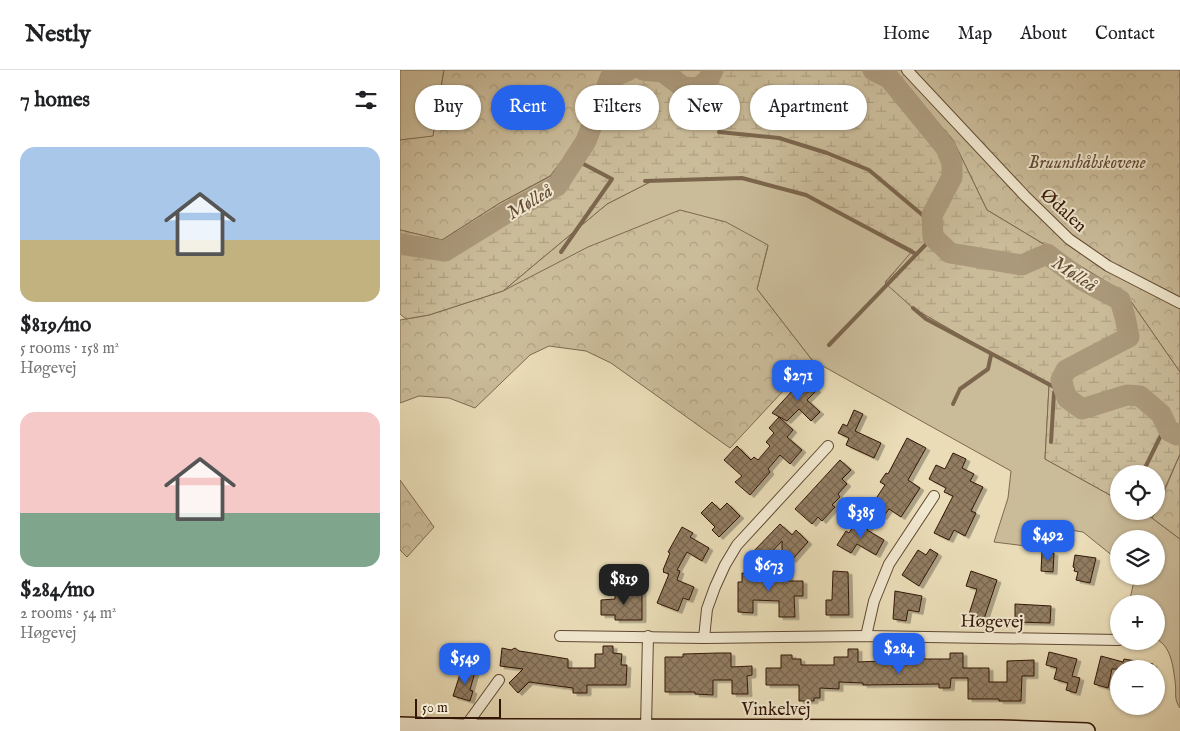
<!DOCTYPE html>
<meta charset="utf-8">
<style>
:root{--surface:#fff;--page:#f2f2f2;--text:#202124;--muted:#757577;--line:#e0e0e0;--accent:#2563eb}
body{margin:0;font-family:"IM FELL English",serif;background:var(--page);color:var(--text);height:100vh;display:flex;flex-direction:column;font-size:19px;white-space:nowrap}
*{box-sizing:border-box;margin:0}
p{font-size:16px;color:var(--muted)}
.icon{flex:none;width:28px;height:28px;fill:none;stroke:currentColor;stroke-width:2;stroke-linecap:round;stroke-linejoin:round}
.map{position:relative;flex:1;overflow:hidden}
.sheet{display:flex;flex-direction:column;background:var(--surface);width:400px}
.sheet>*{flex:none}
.hud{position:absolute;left:15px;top:15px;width:475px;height:45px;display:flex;gap:10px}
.fabs{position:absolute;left:710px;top:395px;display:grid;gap:10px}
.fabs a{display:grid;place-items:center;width:55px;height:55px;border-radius:50%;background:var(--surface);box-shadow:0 1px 4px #0004;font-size:25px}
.scale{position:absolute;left:15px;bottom:12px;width:86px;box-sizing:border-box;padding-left:5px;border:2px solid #331706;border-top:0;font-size:14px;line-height:18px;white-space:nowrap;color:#331706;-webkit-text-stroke:4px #f1e8d0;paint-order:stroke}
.price{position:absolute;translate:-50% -42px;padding:0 11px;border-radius:10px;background:var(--accent);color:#fff;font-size:16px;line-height:32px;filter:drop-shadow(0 1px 2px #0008)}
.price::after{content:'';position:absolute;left:50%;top:30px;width:15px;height:11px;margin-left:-8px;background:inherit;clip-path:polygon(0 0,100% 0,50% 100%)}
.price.active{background:#222;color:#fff}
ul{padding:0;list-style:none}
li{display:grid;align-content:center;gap:10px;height:265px;padding:0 20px}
li span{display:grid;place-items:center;height:155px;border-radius:15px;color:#555}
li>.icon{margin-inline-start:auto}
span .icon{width:90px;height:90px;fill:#fffc;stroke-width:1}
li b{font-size:21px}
h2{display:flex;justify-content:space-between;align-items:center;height:60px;padding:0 20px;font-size:21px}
.pill{padding:0 18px;border-radius:22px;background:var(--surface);box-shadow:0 1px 4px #0004;font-size:18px;line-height:45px}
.pill.active{background:var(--accent);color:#fff}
header{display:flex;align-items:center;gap:30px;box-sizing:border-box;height:70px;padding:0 25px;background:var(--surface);border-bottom:1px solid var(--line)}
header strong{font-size:24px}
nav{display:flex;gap:28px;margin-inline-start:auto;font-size:18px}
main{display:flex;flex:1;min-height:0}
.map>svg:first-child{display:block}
</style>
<header>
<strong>Nestly</strong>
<nav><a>Home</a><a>Map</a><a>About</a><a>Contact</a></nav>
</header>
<main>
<section class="sheet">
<h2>7 homes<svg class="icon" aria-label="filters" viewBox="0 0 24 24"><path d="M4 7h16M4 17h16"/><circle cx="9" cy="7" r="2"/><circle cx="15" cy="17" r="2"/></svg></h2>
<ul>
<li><span style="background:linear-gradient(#a9c7e8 60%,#c2b280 0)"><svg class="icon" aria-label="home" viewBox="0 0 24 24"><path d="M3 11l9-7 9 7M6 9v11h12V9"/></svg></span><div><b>$819/mo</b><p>5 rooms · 158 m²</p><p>Høgevej</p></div></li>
<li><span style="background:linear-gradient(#f6c9c9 65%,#7fa58c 0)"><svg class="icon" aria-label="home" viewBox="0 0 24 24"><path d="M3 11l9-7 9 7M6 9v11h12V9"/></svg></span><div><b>$284/mo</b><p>2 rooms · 54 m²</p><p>Høgevej</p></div></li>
</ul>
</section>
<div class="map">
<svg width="780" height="661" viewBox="0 0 780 661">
<defs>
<pattern id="forest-crowns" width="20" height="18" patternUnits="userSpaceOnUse" patternTransform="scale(1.25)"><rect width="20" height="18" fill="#cabb99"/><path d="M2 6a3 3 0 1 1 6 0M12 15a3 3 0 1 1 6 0" fill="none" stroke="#aea082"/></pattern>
<pattern id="wetland-marsh" width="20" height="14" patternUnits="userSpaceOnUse" patternTransform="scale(1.25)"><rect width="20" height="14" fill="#cabb99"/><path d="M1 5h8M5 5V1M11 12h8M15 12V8" fill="none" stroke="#aea082"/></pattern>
<pattern id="building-cross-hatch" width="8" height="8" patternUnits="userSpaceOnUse" patternTransform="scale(1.25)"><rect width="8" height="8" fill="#927d62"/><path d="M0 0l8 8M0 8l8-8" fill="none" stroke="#78654f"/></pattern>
<filter id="shadow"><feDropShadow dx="4" dy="2.5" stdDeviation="0" flood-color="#0004"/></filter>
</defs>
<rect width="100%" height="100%" fill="#e9dcb7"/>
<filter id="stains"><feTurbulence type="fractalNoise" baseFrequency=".004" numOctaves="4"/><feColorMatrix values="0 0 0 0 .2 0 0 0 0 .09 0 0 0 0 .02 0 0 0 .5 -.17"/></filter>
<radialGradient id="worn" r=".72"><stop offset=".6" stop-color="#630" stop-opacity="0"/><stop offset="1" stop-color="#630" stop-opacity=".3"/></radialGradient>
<g fill="#cabb99" stroke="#7e6950">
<path d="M0,0H44L33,67L0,70Z"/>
<path d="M342,108L406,125L513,181L485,212L513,238L649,316L645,389L719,430V441H739L752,448L780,469V638C773,628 777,623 775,611C773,596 771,576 756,569V534H729L735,506H756V469H719V491L683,462L670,460L666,481L594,472L608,428L611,401L412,290L357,219L368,176L103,221L207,134L252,111Z"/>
</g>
<g fill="url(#forest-crowns)" stroke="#7e6950">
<path d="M44,0H217L197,24L179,68L150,106L100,133L42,170L0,160V70L33,66Z"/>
<path d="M486,0H780V302L725,223L587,140L553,70L498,6Z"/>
<path d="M280,140L326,152L368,175L357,219L412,290L330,378L211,293L186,281L149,276L130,285L75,338L49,328L19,326L0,333V250L29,245L103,221L188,177Z"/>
<path d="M780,384V469L752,448L756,441Z"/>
<path d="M0,410L34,457L7,487L0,480Z"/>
</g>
<path fill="url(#wetland-marsh)" stroke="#7e6950" d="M216,0H486L498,6L553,70L587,140L725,223L780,302V384L756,438V404H719V430L645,389L649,316L513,238L485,213L513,180L406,125L342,108L252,111L207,134L103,221L29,245L6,249L0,244V160L42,170L100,133L151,106L179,68L197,24Z"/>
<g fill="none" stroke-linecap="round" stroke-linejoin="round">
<g stroke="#7b654c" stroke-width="4">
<path d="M319,62L379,68L427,83L469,100L532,153"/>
<path d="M245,111L342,108L406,125L516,184"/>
<path d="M161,182L212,109L174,89"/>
<path d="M513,238L526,249L656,318"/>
<path d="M429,275L533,167"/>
<path d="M553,334L560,319L588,299L591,285"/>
<path d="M651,372L654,323L661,310"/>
<path d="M742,404L766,355"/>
</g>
<g stroke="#ab997b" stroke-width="21">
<path d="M243,0L263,2L283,17L298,18L308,10L313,0"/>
<path d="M473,0L489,8L516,41L546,78L552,93V107L532,145L533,167L550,183L622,195L647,184L682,210L720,230L725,247L729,267L666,300L661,310L667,328L682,339L727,325L740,326L761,344L769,361L777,365L780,363"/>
<path d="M0,174L45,181L110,141L157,116L186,71L210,8L229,0"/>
</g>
</g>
<g fill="url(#building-cross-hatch)" stroke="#331706" filter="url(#shadow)">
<path d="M404,308L417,320L407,330L420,342L411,351L399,339L387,351L372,343Z"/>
<path d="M454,340L463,344L455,361L481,373L474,388L446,375L449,368L438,363L443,354L447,356Z"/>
<path d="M379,347L393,360L387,367L402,380L390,394L380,385L368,399L370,402L350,425L335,412L342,406L324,390L337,376L351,390L354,387L358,390L370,376L366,372L374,363L369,358Z"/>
<path d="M507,368L526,378L508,410L520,418L501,447L489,439L483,447L474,440L479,433L475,430L485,415L480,412L486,403L488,404Z"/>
<path d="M553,383L566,389L562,398L574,404L570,411L583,417L571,441L576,443L565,466L554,460L549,470L534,463L553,426L544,422L546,418L529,409L536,395L545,399Z"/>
<path d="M440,390L451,400L442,409L447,414L438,424L440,427L432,435L435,437L422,451L418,447L412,454L395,439Z"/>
<path d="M312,432L320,440L327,433L340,446L319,467L312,460L315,457L301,443Z"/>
<path d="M458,449L470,456L467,460L484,470L476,485L457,474L451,483L437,475L446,461L449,463Z"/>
<path d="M380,454L392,465L396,460L408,472L392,490L382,480V471L360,494L350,485Z"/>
<path d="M282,457L293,463L290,467L309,478L302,491L287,482L277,500L280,501L277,510L294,517L289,530L283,528L278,541L257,533L269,504L263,502L264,501L263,500L270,483L268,482Z"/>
<path d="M530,479L538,484L519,516L502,505L518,480L526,485Z"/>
<path d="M642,482L654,483L653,502L641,501Z"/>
<path d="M675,485L696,488L690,513L676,510L678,502L674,501L675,498L673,497Z"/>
<path d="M389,501V511H403V526H394L395,547H379V531L353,530V543L338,542V512H342V503L354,504Z"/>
<path d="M433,501L448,502L449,545H426V530H432Z"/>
<path d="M571,501L597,510L584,549L569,544L577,519L566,516Z"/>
<path d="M215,521H242V550H215V545H201V530L215,529Z"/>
<path d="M495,521L522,526L519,542L508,540L506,551L493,549Z"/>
<path d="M615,534L651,536L650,553L615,552Z"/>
<path d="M203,576H213V583L222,584L221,595H227L226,615H187V623H173V618L129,612L118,623L109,613L123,599L100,596L102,578L111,580L115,578L119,581L126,582L168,589V598H195V584H203Z"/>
<path d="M448,579H458V592L504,590V581H521V589H550V583H563V598H589V612H607V591L634,590V606H622L621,631H599V629H568V608H551L550,618H539V614L463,615V613L439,612V619L420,618V628H414V631H399V615H366V598H381V585H392V589H401V595H434V587H448Z"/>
<path d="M649,582L677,589L672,606L680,608L676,623L666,620L668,613L654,609L657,598L646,595Z"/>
<path d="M318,583H331V597L352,596V605L347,606L348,624H332V610H313V625L295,624V622H265V587H283V584Z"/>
<path d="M701,586L723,592L724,589L753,594L752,599H712L708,618L694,614Z"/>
<path d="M62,598L75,602L70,620L73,621L70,631L53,626Z"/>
</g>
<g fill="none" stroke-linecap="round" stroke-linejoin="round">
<defs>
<g id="street">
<path d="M507,0L625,126L669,169L708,196L780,233"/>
<path d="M160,566L304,568L466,566L719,570"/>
<path d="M466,566L474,531L489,494L534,426"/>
<path d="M304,568L307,539L315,517L325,495L337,475L428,376"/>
<path d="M65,657L99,610"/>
<path d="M246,657L248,566"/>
</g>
<path id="secondary" d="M0,655L65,657L600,658L687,661"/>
</defs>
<use href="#street" stroke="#604832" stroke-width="12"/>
<use href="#secondary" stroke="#331706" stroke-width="18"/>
<use href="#street" stroke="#f1e8d0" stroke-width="10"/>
<use href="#secondary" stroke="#f1e8d0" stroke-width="15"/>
</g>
<g text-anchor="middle" stroke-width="4" stroke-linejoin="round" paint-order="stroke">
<g font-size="18" font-style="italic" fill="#604832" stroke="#f1e8d0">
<text x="687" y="98">Bruunshåbskovene</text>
</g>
<g font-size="18" fill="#331706" stroke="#f1e8d0">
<text transform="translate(664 140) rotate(42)" y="6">Ødalen</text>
<text transform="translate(592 551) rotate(1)" y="6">Høgevej</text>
<text x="376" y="645">Vinkelvej</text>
</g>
<g font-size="19" font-style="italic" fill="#634b35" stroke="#f1e8d0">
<text transform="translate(129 131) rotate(-31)" y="7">Mølleå</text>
<text transform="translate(675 203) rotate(33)" y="7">Mølleå</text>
</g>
</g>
<rect width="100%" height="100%" filter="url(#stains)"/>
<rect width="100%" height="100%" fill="url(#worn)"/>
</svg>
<div class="fabs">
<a><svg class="icon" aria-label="locate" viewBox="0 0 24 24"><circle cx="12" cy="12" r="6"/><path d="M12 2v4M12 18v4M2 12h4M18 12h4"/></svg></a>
<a><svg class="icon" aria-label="layers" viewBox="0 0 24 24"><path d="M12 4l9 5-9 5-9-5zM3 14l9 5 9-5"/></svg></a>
<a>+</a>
<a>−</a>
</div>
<div class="scale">50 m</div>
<b class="price" style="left:398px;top:332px">$271</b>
<b class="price" style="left:461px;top:469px">$385</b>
<b class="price" style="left:648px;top:492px">$492</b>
<b class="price" style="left:369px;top:522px">$673</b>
<b class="price active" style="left:224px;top:536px">$819</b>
<b class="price" style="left:499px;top:605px">$284</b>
<b class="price" style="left:65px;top:615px">$549</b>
<div class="hud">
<a class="pill">Buy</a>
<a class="pill active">Rent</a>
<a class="pill">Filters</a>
<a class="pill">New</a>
<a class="pill">Apartment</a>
</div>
</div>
</main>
